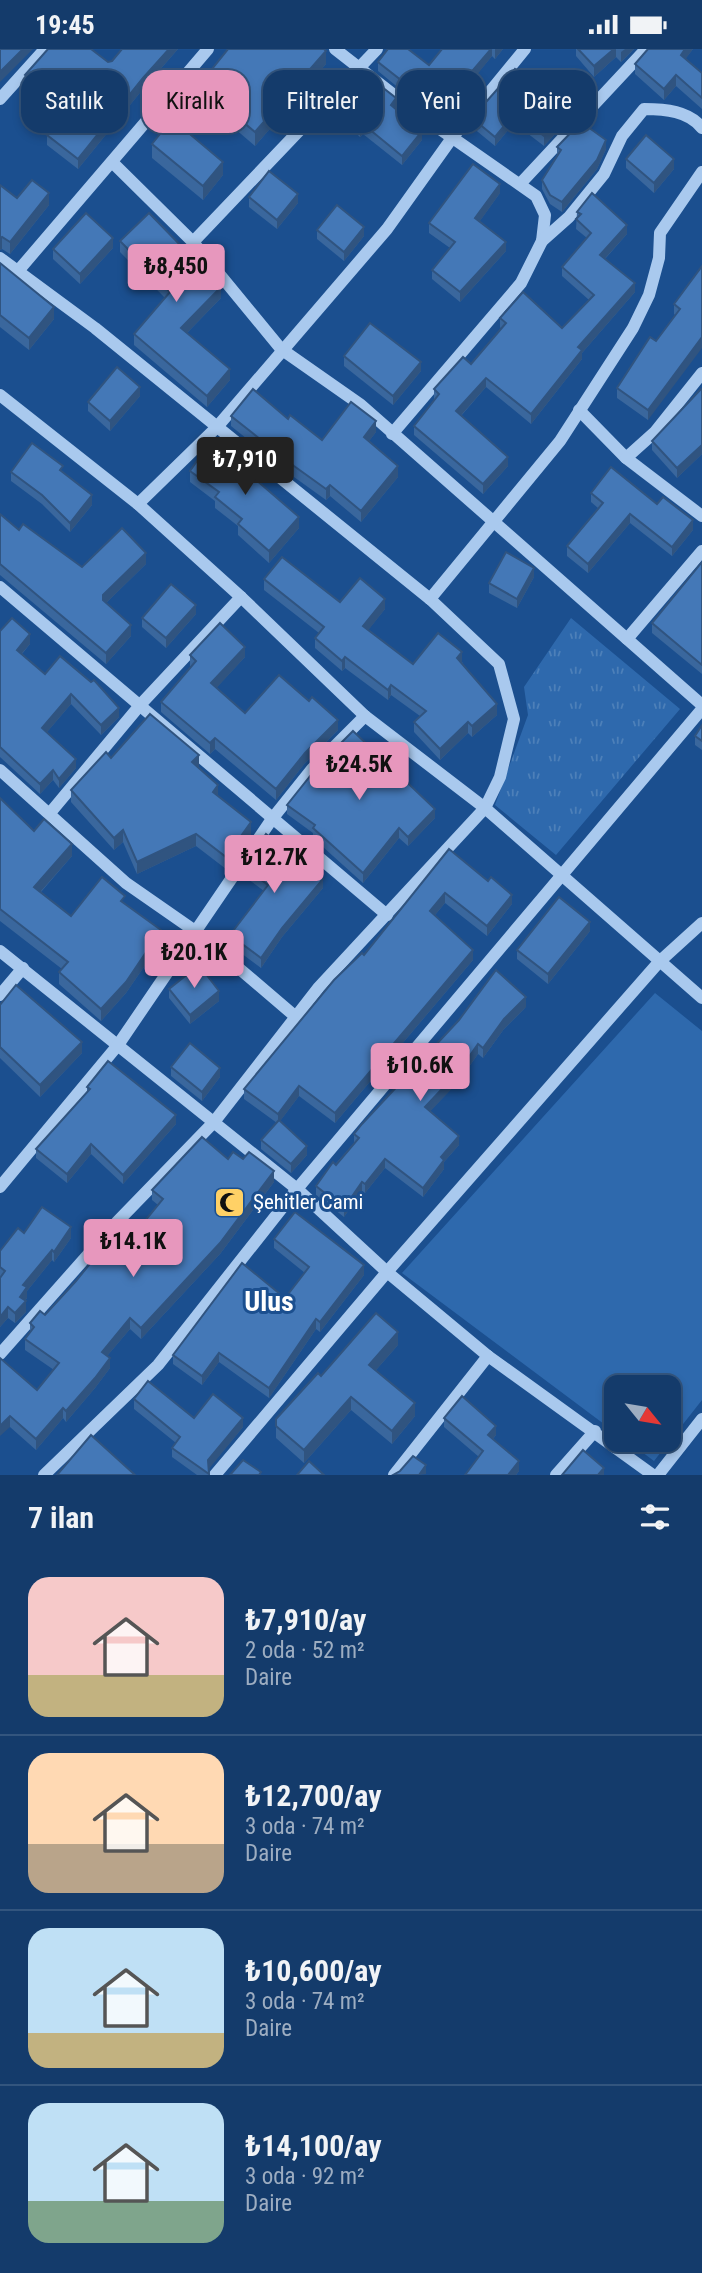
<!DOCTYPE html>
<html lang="tr">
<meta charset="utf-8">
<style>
:root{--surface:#143b6b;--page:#214673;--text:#f1f3f6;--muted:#9dadc1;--line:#33557e;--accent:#e797bd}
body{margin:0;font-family:"Roboto Condensed",sans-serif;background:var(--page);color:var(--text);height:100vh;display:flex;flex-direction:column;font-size:26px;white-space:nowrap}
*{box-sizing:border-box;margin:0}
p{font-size:23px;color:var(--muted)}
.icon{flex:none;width:38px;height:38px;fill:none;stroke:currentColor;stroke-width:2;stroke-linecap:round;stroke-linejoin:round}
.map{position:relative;height:1426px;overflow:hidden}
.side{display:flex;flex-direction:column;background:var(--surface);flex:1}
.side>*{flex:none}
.banner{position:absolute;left:21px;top:21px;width:662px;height:63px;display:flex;gap:14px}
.needle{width:46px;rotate:120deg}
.fabs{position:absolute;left:604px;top:1326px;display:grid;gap:14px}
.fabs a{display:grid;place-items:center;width:77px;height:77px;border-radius:14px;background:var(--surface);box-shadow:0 4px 10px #0003,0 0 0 2px var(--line);font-size:35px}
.price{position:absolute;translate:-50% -60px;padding:0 16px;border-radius:7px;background:var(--accent);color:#111;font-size:23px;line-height:46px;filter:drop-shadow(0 2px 4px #0008)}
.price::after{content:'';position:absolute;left:50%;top:42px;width:21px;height:16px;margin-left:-10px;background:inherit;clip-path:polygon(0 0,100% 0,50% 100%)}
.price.on{background:#222;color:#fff}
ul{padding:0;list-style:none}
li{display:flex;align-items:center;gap:21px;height:175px;padding:0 28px}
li+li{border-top:2px solid var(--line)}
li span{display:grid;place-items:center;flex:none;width:196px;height:140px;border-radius:21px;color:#555}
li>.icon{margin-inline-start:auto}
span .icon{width:84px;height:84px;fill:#fffc;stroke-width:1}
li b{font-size:30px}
h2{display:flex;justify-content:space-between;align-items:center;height:84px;padding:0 28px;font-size:30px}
.pill{padding:0 24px;border-radius:21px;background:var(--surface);box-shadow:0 4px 10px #0003,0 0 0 2px var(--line);font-size:24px;line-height:63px}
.pill.on{background:var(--accent);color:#111}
.status{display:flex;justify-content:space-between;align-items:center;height:49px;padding:0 35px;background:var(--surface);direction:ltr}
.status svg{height:19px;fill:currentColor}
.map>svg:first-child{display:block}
</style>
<div class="status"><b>19:45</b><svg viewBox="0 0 49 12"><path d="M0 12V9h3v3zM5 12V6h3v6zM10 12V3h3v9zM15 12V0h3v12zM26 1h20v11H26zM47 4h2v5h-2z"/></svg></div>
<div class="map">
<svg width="702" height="1426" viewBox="0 0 702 1426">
<defs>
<pattern id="park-tufts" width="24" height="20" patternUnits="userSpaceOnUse" patternTransform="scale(1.75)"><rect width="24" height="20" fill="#2e69ad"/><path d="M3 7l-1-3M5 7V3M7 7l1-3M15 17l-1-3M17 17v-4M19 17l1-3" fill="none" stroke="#4d80b9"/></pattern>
</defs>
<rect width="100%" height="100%" fill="#1b4f8f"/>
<path fill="#2e69ad" d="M655,944L702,982V1351L654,1412L626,1391H668V1339H616V1384L402,1224Z"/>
<path fill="url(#park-tufts)" d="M571,569L680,660L556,806L495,756L528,666L524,638Z"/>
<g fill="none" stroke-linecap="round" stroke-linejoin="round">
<g stroke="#a9c9ee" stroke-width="12">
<path d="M335,0L417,64L536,147L545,166L542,192L521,234L392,385"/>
<path d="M0,50L45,0"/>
<path d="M112,113L193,193L281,300L361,356L702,656"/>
<path d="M520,135L646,0"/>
<path d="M542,192L569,168L604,125L622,87L644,60C665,60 689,62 702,79"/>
<path d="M193,193L377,0"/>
<path d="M0,209L95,279L430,550L499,615L514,670L500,728L485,759L319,938L214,1073L117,1173L0,1305"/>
<path d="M18,222L208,0"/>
<path d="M0,346L138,455L241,548L365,667L485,759L702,949"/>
<path d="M579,361L626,409L655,383L702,324"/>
<path d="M626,409L702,467"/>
<path d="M138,455L217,378L387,180L452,89L525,0"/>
<path d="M0,538L387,866"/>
<path d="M430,550L560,392L633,279L649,246L659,209L660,184L702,123"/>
<path d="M627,590L702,502"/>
<path d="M0,721L126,834L195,882L296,968"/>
<path d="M50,764L141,655L241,548"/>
<path d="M0,902L297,1140L387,1223L488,1307L653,1426"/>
<path d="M0,946L23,919"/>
<path d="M0,1138L118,996L272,770L312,720L365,667"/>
<path d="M44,1426L158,1316L297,1140L702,660"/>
<path d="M215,1426L387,1223L659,913L702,874"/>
<path d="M394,1426L488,1307"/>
<path d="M556,1426L595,1382"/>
<path d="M658,1426L702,1370"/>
</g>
</g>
<g fill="#3a679d">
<path d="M122,0H178L143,40L78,120L47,96V86L61,66L25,36V26L112,12Z"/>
<path d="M442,0H503L495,10L492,7L472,31L477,45L458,67L414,34L406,45L378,22V13L429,16Z"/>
<path d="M576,0H634L621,13L616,8L594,28L576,7Z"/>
<path d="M648,0H693L685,10L702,24V60L676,37L664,51L635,25V15Z"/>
<path d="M326,15L255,97L199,49V36Z"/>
<path d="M515,20L567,72L544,97L514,74L495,97L472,78V69Z"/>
<path d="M336,57L396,59L395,60L422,91L402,116L363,85L360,88L336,66Z"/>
<path d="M152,95L223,126L203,151L152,109Z"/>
<path d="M557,98L606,100L597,120L562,163L550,155L542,140V131L557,106Z"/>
<path d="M626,110L674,120L654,144L626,119Z"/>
<path d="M0,136L17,149L49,156L10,205L2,200L0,201Z"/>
<path d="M500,144L479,173L506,202L460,253L432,230V221L450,199L429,184V174Z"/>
<path d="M249,148L298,154L277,180L249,158Z"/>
<path d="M577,163L627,185L605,210L635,243L582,304V310L531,375L486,338L461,367L508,417L483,445L414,386V377L435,351L434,350V340L471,315L501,280L500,278V269L562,279L589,251L562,227V218L587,189L576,180Z"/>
<path d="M317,181L364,187L344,212L317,190Z"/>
<path d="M120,192L221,249L187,284L230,331L207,358L134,296V285L165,249L120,203Z"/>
<path d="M113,199L80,235L53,210V200Z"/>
<path d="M0,214L54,270L29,301L0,278Z"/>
<path d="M702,217L648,371L617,349V339L656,292L675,266L674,265V255Z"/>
<path d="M344,307L421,322L393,356L344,317Z"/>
<path d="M702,341V405L677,429L652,401V392Z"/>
<path d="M140,347L110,382L88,362V353Z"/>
<path d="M231,367L288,370L322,391L376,383L369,392L398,428L361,473L330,447L326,451L294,428L231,377Z"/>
<path d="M190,422L299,479L269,514L238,486V477L215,459V452L190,433Z"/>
<path d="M11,423L63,424L92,456L70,483L42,455L11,432Z"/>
<path d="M591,444L657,455L693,481L672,507L630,474L588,524L567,507V497L598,459L591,453Z"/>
<path d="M0,465L19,481L82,518L146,515L106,554L131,587L106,615L0,526Z"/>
<path d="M702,513V625L652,584V574Z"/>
<path d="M534,528L517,559L489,544V534Z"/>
<path d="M264,530L340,553L385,560L368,581L413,615L462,613L497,666L472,688L468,684L440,711L414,683V673L420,667L391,646L388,651L345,619L342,622L315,599V589L319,584L264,541Z"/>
<path d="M196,565L166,599L142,578V569Z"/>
<path d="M0,582L30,595L22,605L45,625L119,668L101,686L71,655L47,683L76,719L59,739L53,731L40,745L0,708Z"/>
<path d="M190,606L245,608L216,639L245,664L338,681L305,714L276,751L215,700L210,705L161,663V653L191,618L190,617Z"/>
<path d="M702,676V701L695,696V687Z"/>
<path d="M111,709L199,718L218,747L251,785L226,820L196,797L137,825L123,793L114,801L71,753V741Z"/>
<path d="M0,749L34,782L72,807L41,843L71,867L125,855L161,893L126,944L101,972L59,935V923L62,920L0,872Z"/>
<path d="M287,756L435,769L408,797L399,789L363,834L313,789V784L287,765Z"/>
<path d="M449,800L512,855L487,887L445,854L435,866L473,911L335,1074L299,1047L280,1072L307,1106L291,1124L261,1100V1091L277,1074L244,1050V1040L364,906Z"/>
<path d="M244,818L323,839L282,888L261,919L230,896V886L264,842L244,827Z"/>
<path d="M590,882L548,935L517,910V901Z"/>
<path d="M169,940L219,952L190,975L169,949Z"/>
<path d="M0,956L82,1004L40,1048L0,1009Z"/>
<path d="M526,958L504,980L483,1009L478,1005L459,1032L430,1062L459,1096L444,1113V1120L423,1148L385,1119L365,1144L362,1142L344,1168L316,1146V1137L354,1094V1085Z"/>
<path d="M171,1018L220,1028L202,1052L171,1027Z"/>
<path d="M87,1038L176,1075L123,1135L91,1105L67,1134L36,1109V1100L87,1043Z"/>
<path d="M228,1110L274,1133L220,1205L141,1290L130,1280L107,1307L110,1319L95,1339L66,1373L63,1369L36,1401L10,1378L0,1309L37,1341L54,1321L25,1301V1290L30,1284V1274L45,1266L135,1184L158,1156L152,1151V1141Z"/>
<path d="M24,1184L71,1189L54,1213L52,1211L27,1242V1249L25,1252L26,1263L15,1274L8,1269L0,1278V1202Z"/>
<path d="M274,1190L364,1226L320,1283L316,1280L269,1349L219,1313L202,1336L173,1315V1306L285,1249L305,1224L274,1199Z"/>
<path d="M398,1296L376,1321L415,1367L392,1395L351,1361L304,1414L276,1389V1370L321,1327Z"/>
<path d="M134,1350L194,1369L243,1378L208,1420L209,1426H197L172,1408V1399L176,1394L134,1360Z"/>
<path d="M444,1369L496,1386L493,1390L519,1422L516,1426H465L479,1408L444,1378Z"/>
</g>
<g fill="#305480">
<path d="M23,0H33L0,33V23Z"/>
<path d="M169,0H178L143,40L78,120V110L143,29Z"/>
<path d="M491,0H492V7L468,37V27Z"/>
<path d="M495,0H503L495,10Z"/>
<path d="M614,0H616V8L594,28V17Z"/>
<path d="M625,0H634L621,13V3Z"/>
<path d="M685,0H693L681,16V6Z"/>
<path d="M326,2V15L255,97V83Z"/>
<path d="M414,24V34L406,45V35Z"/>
<path d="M676,26V37L664,51V40Z"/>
<path d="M477,35V45L458,67V58Z"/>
<path d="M396,49V59L391,66V56Z"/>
<path d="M567,62V72L544,97V87Z"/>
<path d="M514,65V74L495,97V88Z"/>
<path d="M363,75V85L360,88V78Z"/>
<path d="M422,82V91L402,116V107Z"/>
<path d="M606,91V100L597,120L562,163V153Z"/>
<path d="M674,110V120L654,144V134Z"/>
<path d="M223,113V126L203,151V137Z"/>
<path d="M500,135V144L475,179V169Z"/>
<path d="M49,144V156L10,205V193Z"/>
<path d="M298,145V154L277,180V171Z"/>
<path d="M627,176V185L600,215V206Z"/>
<path d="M364,178V187L344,212V203Z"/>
<path d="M2,188V200L0,201V189Z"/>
<path d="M113,189V199L80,235V225Z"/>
<path d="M506,193V202L460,253V243Z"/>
<path d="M635,234V243L582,304V310L531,375V365L578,298Z"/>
<path d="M221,238V249L181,290V279Z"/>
<path d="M54,258V270L29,301V289Z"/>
<path d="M702,288V299L648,371V361Z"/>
<path d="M421,313V322L393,356V347Z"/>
<path d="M230,320V331L207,358V347Z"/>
<path d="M486,329V338L456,372V362Z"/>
<path d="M140,338V347L110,382V372Z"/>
<path d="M376,372V383L364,399V388Z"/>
<path d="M702,396V405L677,429V419Z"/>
<path d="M508,408V417L483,445V435Z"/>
<path d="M398,417V428L361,473V462Z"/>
<path d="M330,436V447L326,451V440Z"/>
<path d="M92,446V456L70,483V474Z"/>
<path d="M630,465V474L588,524V515Z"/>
<path d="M299,468V479L269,514V502Z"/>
<path d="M693,471V481L672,507V498Z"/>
<path d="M146,504V515L103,557V546Z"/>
<path d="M534,519V528L517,559V550Z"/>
<path d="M385,550V560L363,588V577Z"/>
<path d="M196,556V565L166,599V589Z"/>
<path d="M131,576V587L106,615V604Z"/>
<path d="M30,585V595L17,610V601Z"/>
<path d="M245,598V608L211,645V634Z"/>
<path d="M462,603V613L457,619V609Z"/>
<path d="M345,608V619L342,622V612Z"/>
<path d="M391,636V646L388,651V641Z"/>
<path d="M71,645V655L42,689V679Z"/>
<path d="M497,655V666L472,688V677Z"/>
<path d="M119,659V668L101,686V676Z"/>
<path d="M338,671V681L305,714L276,751V740L305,704Z"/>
<path d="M468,673V684L440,711V700Z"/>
<path d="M215,689V700L210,705V694Z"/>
<path d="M199,706V718L192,725V713Z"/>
<path d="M76,710V719L59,739V730Z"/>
<path d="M53,721V731L40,745V735Z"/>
<path d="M218,736V748L213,743Z"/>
<path d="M435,760V769L408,797V788Z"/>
<path d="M251,773V785L226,820V808Z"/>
<path d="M399,779V789L363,834V824Z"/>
<path d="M123,781V793L114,801V789Z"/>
<path d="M196,785V797L137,825V813Z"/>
<path d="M72,795V807L34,850V838Z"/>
<path d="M323,830V839L282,888L261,919V909L282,879Z"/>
<path d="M445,844V854L430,872V862Z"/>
<path d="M512,846V855L487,887V877Z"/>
<path d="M590,873V882L548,935V925Z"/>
<path d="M161,881V893L126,944L101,972V960Z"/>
<path d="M473,901V911L335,1074V1064Z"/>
<path d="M219,942V952L190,975V966Z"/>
<path d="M526,948V958L504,980L483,1009V999L504,970Z"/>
<path d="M82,993V1004L40,1048V1036Z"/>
<path d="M478,995V1005L459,1032L425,1068V1058Z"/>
<path d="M220,1019V1028L202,1052V1043Z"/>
<path d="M299,1037V1047L278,1075V1065Z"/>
<path d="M176,1066V1075L123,1135V1126Z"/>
<path d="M459,1087V1096L444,1113V1120L423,1148V1139L441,1108Z"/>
<path d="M91,1095V1105L67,1134V1125Z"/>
<path d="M307,1097V1106L291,1124V1115Z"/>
<path d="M385,1110V1119L365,1144V1135Z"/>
<path d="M274,1122V1133L220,1205L141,1290V1279Z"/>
<path d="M362,1133V1142L344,1168V1159Z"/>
<path d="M71,1178V1189L54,1213V1203Z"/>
<path d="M52,1201V1211L27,1242V1249L20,1258V1248L23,1236Z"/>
<path d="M364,1216V1226L320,1283V1273Z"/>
<path d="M26,1252V1263L15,1274V1264Z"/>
<path d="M8,1258V1269L0,1278V1268Z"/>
<path d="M130,1269V1280L102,1313V1303Z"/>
<path d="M316,1270V1280L269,1349V1339Z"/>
<path d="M398,1283V1296L369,1329V1316Z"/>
<path d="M219,1304V1313L202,1336V1327Z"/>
<path d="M110,1309V1319L95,1339L66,1373V1362Z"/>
<path d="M351,1348V1361L304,1414V1401Z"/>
<path d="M415,1354V1367L392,1395V1382Z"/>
<path d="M63,1359V1369L36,1401V1390Z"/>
<path d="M10,1367V1378L0,1387V1377Z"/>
<path d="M243,1369V1378L208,1421V1411Z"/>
<path d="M496,1377V1386L488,1396V1386Z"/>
<path d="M519,1412V1422L516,1426H508Z"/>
<path d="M426,1416V1425L419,1426Z"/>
<path d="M604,1419V1426H598Z"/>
</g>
<g fill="#4478b7" stroke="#305480" stroke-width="2">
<path d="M0,0H23L0,23Z"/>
<path d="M48,0H91L108,13L112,12L122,0H169L143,29L78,110L47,86L66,60L25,26Z"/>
<path d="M228,0H324L326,2L255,83L199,36Z"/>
<path d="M388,0H408L429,16L442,0H491L468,27L477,35L458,58L414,24L406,35L378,13Z"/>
<path d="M578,0H614L594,17Z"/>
<path d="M648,0H685L681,6L702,24V49L676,26L664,40L635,15Z"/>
<path d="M515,20L567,62L544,87L514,65L495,88L472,69Z"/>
<path d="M368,27L396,49L391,56L422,82L402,107L363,75L360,78L336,57L359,32L362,34Z"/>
<path d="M172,70L223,113L203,137L152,95Z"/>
<path d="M581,73L606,91L597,111L562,153L550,146L542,131L561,101L557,98Z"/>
<path d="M646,86L674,110L654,134L626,110Z"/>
<path d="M473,115L500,135L475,169L506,193L460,243L432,221L455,193L429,174Z"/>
<path d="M269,122L298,145L277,171L249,148Z"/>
<path d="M32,131L49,144L10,193L2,188L0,189V136L17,149Z"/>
<path d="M592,144L627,176L600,206L635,234L578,298L582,301L531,365L486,329L456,362L508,408L483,435L414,377L439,345L434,340L463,308L471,315L506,274L500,269L523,243L562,279L594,246L562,218L591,184L576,170L581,165L577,163Z"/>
<path d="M337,156L364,178L344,203L317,181Z"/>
<path d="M86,164L113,189L80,225L53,200Z"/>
<path d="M149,164L221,238L181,279L230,320L207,347L134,285L170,243L120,192Z"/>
<path d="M0,214L54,258L29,289L0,266Z"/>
<path d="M702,217V288L648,361L617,339L650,288L656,292L680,260L674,255Z"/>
<path d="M370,274L421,313L393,347L344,307Z"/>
<path d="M117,318L140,338L110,372L88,353Z"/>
<path d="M253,340L288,370L290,366L322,391L351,353L376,372L364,388L398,417L361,462L330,436L326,440L294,417L231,367Z"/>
<path d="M701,340L702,341V396L677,419L652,392Z"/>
<path d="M211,392L299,468L269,502L238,475L242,470L215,448L219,443L190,422Z"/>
<path d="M32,394L63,417L60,421L92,446L70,474L42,446L11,423Z"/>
<path d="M611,418L657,455L663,448L693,471L672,498L630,465L588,515L567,497L603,454L591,444Z"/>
<path d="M0,465L19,481L23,475L82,518L122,479L146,504L103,546V551L131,576L106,604L0,515Z"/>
<path d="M506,503L534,519L517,550L489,534Z"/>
<path d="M282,508L340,553L360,529L385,550L363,577L413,615L438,584L462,603L457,609L497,655L472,677L468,673L440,700L414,673L426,662L391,636L388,641L345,608L342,612L315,589L324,578L264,530Z"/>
<path d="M702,513V616L652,574Z"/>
<path d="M171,535L196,556L166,589L142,569Z"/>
<path d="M12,569L30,585L17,601L45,625L60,607L91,633L94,631L119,659L101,676L71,645L42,679L76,710L59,730L53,721L40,735L0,698V582Z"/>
<path d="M220,574L245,598L211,634L245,664L279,626L309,652L312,648L338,671L305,704L276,740L215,689L210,694L161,653L196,612L190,606Z"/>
<path d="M150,665L199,706L192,713L218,736L213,743L251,773L226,808L196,785L137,813L123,781L114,789L71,741L106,703L111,709Z"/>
<path d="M702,676V692L695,687Z"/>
<path d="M353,682L435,760L408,788L399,779L363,824L313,779L315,776L287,756L319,716Z"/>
<path d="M0,749L34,782L44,770L72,795L34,838L71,867L102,828L125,847L121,852L161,881L126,933L101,960L59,923L68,913L0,860Z"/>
<path d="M266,785L323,830L282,879L261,909L230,886L268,836L244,818Z"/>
<path d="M449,800L488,832L491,828L512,846L487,877L445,844L430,862L473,901L335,1064L299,1037L278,1065L244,1040L334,931L362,904L364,906Z"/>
<path d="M559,848L590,873L548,925L517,901Z"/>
<path d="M199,916L219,942L190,966L169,940Z"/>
<path d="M496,921L526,948L504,970L483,999L478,995L459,1022L425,1058L459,1087L441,1108L444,1111L423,1139L385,1110L365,1135L362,1133L344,1159L316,1137L333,1113L336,1116L359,1089L354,1085L362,1075L459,971Z"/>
<path d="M16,936L82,993L40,1036L0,998V956Z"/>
<path d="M190,994L220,1019L202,1043L171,1018Z"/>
<path d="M108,1012L176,1066L123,1126L91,1095L67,1125L36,1100L90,1040L87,1038Z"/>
<path d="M279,1071L307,1097L291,1115L261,1091Z"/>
<path d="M202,1088L228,1110L233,1103L243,1110L249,1103L274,1122L220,1194L141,1279L130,1269L102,1303L110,1309L95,1329L66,1362L63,1359L36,1390L10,1367L0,1377V1309L37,1341L59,1314L25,1290L34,1278L30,1274L40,1262L45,1266L76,1232L123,1174L135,1184L163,1150L152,1141Z"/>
<path d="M42,1158L71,1178L54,1203L52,1201L23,1236L27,1238L20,1248L26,1252L15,1264L8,1258L0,1268V1229L5,1222L0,1218V1202L18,1179L24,1184Z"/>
<path d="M295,1163L364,1216L320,1273L316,1270L269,1339L219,1304L202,1327L173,1306L242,1214L285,1249L309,1218L274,1190Z"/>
<path d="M376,1264L398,1283L369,1316L415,1354L392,1382L351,1348L304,1401L276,1377V1370L318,1324L321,1327Z"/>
<path d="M148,1332L194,1369L213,1345L243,1369L208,1411L209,1425L172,1399L180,1388L134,1350Z"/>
<path d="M462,1347L496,1377L488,1386L519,1412L508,1426H465L483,1402L444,1369Z"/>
<path d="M91,1386L134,1425L135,1426H57Z"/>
<path d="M583,1401L604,1419L598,1426H562Z"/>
<path d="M413,1407L426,1416L419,1426H393L400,1422Z"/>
<path d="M243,1411L261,1423L259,1426H230Z"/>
<path d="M309,1412L324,1426H297Z"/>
</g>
<defs>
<symbol id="mosque-square" viewBox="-11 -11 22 22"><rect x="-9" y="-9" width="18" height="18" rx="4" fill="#ffd166" stroke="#1b4f8f"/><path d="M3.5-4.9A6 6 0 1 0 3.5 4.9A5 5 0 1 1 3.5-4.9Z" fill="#111"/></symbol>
</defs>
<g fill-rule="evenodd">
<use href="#mosque-square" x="212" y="1136" width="35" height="35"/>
</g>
<g text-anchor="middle" stroke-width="6" stroke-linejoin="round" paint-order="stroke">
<g font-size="21" fill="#fff" stroke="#1b4f8f" text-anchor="start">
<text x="253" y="1160">Şehitler Cami</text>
</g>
<g font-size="28" font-weight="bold" fill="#fff" stroke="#1b4f8f">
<text x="269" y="1262">Ulus</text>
</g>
</g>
</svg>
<div class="fabs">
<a><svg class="needle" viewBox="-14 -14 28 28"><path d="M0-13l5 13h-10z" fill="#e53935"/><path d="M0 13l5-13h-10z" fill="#9dadc1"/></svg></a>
</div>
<b class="price" style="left:176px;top:255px">₺8,450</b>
<b class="price on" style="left:245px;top:448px">₺7,910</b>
<b class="price" style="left:359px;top:753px">₺24.5K</b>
<b class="price" style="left:274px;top:846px">₺12.7K</b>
<b class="price" style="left:194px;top:941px">₺20.1K</b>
<b class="price" style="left:420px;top:1054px">₺10.6K</b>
<b class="price" style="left:133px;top:1230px">₺14.1K</b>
<div class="banner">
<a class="pill">Satılık</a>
<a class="pill on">Kiralık</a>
<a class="pill">Filtreler</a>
<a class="pill">Yeni</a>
<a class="pill">Daire</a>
</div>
</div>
<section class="side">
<h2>7 ilan<svg class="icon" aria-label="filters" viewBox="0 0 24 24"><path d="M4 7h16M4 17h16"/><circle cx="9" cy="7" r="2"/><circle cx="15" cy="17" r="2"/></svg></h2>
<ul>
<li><span style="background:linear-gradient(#f6c9c9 70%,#c2b280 0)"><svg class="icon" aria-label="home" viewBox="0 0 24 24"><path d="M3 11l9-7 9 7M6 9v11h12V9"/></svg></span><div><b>₺7,910/ay</b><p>2 oda · 52 m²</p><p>Daire</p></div></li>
<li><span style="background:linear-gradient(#ffd9b3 65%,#b9a48a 0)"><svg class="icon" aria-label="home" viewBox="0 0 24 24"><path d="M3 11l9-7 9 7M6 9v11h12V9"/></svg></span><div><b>₺12,700/ay</b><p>3 oda · 74 m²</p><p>Daire</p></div></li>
<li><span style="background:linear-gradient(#bfe0f5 75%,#c2b280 0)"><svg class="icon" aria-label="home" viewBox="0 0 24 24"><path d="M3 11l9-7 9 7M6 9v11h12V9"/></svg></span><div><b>₺10,600/ay</b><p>3 oda · 74 m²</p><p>Daire</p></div></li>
<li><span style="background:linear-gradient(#bfe0f5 70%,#7fa58c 0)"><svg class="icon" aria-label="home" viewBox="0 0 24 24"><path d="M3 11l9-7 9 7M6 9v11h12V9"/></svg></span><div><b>₺14,100/ay</b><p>3 oda · 92 m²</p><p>Daire</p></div></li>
</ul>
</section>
